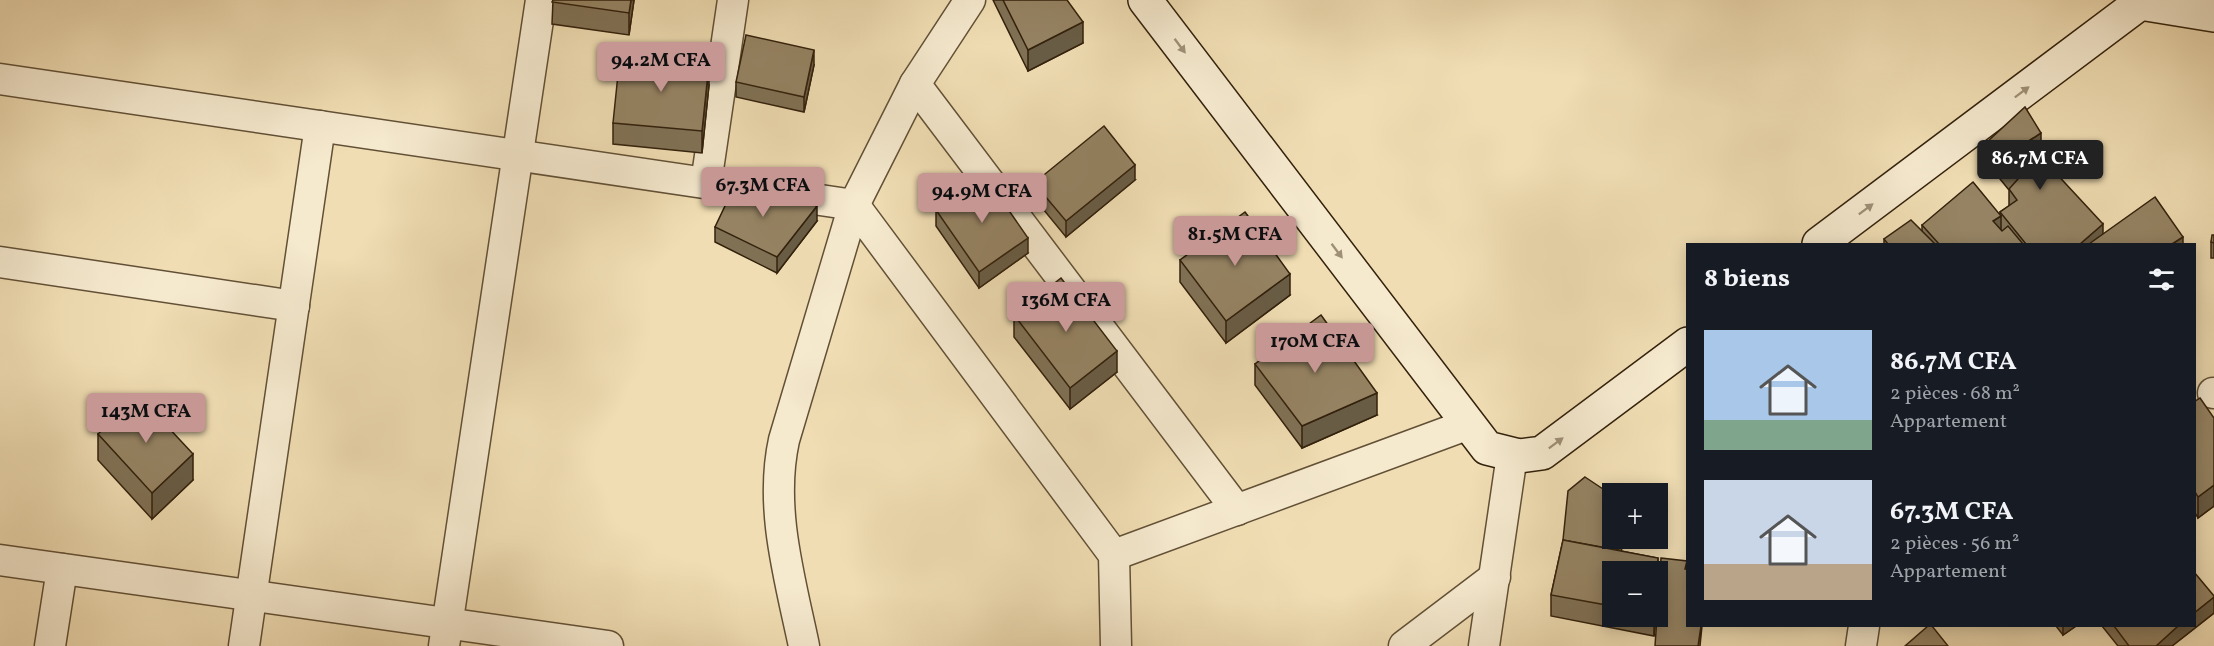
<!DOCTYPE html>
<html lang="fr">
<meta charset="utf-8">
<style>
:root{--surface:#171b24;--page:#20242c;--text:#f1f3f6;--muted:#9ea1a6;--accent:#c59692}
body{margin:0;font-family:Vollkorn,serif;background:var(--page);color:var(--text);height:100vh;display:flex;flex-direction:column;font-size:22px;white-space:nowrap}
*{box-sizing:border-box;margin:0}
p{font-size:20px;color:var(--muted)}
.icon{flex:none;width:33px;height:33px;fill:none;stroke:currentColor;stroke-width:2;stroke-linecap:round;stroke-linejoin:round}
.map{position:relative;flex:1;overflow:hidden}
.panel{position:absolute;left:1686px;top:243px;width:510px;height:384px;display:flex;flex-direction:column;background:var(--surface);border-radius:0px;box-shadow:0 3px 15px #0003}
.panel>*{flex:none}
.buttons{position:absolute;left:1602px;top:483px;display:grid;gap:12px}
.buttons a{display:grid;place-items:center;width:66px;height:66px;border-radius:0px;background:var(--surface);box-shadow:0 3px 15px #0003;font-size:30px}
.price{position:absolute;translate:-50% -51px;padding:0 14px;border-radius:6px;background:var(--accent);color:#111;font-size:20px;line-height:39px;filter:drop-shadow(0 2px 3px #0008)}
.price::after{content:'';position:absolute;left:50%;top:36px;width:18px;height:14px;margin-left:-9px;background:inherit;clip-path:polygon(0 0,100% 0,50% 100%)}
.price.current{background:#222;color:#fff}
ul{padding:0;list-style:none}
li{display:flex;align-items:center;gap:18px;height:150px;padding:0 18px}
li span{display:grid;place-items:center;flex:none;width:168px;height:120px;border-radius:0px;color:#555}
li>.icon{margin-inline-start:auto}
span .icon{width:72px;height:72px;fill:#fffc;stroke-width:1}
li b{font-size:26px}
h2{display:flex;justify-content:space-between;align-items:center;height:72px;padding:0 18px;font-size:26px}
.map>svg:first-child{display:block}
</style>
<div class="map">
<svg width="2214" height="646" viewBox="0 0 2214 646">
<rect width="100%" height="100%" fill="#f0ddb3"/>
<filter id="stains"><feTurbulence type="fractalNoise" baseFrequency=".00333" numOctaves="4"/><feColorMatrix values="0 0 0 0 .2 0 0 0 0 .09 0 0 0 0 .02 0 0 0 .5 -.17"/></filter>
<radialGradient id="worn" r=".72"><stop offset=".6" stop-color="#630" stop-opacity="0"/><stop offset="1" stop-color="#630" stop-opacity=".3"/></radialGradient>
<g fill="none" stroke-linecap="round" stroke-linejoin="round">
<defs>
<g id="street">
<path d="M0,79L854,205L1114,555L1116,646"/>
<path d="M915,84L1237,510"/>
<path d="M706,183L733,0"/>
<path d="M0,262L294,306"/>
<path d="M2213,393H2214"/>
<path d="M1114,555L1469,424"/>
<path d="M0,560L608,646"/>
<path d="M50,646L62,569"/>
<path d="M244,646L320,126"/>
<path d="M444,646L541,0"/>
<path d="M804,646C790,579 769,508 784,440L854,205L915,84L970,0"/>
<path d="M1404,646L1495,577"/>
<path d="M1484,646L1512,455"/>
<path d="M1861,646L1864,626"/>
</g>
<g id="secondary">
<path d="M1145,0L1487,448L1519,456L1542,453L1688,344"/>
<path d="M2137,0L2140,3L2214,15"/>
<path d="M1819,244L2140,3"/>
</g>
</defs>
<use href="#street" stroke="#625036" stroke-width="33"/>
<use href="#secondary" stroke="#33210c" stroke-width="36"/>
<use href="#street" stroke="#f5e9ce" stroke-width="30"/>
<use href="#secondary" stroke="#f5e9ce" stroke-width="33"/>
</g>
<g fill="#807155" stroke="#33210c" stroke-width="1.5">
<path d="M553,0H634L629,35L552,24Z"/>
<path d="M993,0H1067L1083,43L1028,71Z"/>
<path d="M814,65L804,112L736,97V82Z"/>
<path d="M709,85L702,153L613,144V123Z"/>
<path d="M1987,142L2041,155L2039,156L2103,235L2183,244H1884V239L1922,232V225L2000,214V212L2009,206V190L1987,163Z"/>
<path d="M1135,180L1066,237L1034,198V183Z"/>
<path d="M936,210L1028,253L979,288L936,226Z"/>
<path d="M817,221L777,273L715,242V227Z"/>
<path d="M2214,235V258H2211V242Z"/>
<path d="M1180,260L1290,295L1226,343L1180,282Z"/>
<path d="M1014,315L1117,372L1070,409L1014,337Z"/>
<path d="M1255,364L1377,415L1302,448L1255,385Z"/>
<path d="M2194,402L2214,418V506L2198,518L2194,511Z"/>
<path d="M98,434L193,480L152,519L98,460Z"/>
<path d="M1612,510L1608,525L1622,538L1621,551L1658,558V585V572H1612V616H1656L1654,636L1551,616V595L1563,540Z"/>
<path d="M2214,596V613L2172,646H2118L2102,626H2194Z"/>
<path d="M2056,626H2076L2063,635Z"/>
</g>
<g fill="#685c45" stroke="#33210c" stroke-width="1.5">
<path d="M631,0H634L629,35V13Z"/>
<path d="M1083,22V43L1028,71V50Z"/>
<path d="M814,50V65L804,112V97Z"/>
<path d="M709,64V85L702,153V131Z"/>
<path d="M2041,133V155L2027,164V142Z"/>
<path d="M1135,165V180L1066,237V221Z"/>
<path d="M817,206V221L777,273V257Z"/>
<path d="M2001,216V237L1993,221Z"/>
<path d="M2103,224V244H2080Z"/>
<path d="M2183,237V244H2172Z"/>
<path d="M1028,238V253L979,288V272Z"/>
<path d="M1290,274V295L1226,343V321Z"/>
<path d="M1117,351V372L1070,409V388Z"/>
<path d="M1377,393V415L1302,448V426Z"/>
<path d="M193,454V480L152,519V493Z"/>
<path d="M2214,485V506L2198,518V497Z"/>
<path d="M1612,495V510L1605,539V524Z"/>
<path d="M1620,538H1622V547L1618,571V555Z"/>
<path d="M2214,597V613L2172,646H2156L2178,626H2194V613Z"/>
<path d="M1654,616H1656L1654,636Z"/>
<path d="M1701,626H1702L1700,646H1698Z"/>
<path d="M2063,626H2076L2063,635Z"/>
</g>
<g fill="#958363" stroke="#33210c" stroke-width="1.5">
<path d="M553,0H631L629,13L552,2Z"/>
<path d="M1003,0H1067L1083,22L1028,50Z"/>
<path d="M746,35L814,50L804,97L736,82Z"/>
<path d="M620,55L709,64L702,131L613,123Z"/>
<path d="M2025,107L2041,133L2027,142L2103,224L2080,244H2026L2000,212L2017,200L2009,189L2018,179L1987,142Z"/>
<path d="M1104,126L1135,165L1066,221L1034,183Z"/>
<path d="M985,176L1028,238L979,272L936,210Z"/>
<path d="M1973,182L2001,216L1993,221L2002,231L2008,226L2023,244H1939L1922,225Z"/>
<path d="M736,183L817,206L777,257L715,227Z"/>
<path d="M2155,197L2183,237L2172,244H2089Z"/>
<path d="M1245,212L1290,274L1226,321L1180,260Z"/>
<path d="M1911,220L1935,244H1888L1884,239Z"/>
<path d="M2212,235H2214V243L2211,242Z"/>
<path d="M1061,278L1117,351L1070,388L1014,315Z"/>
<path d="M1321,315L1377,393L1302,426L1255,364Z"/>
<path d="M139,396L193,454L152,493L98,434Z"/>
<path d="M2200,398L2214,418V485L2198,497L2194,490V402Z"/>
<path d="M1585,477L1612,495L1605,524L1612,527V538H1621L1618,550L1563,540L1568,491Z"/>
<path d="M1563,540L1658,558L1657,572H1612V606L1551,595Z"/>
<path d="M1661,558L1687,561L1685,569H1688V626H1701L1698,646H1655Z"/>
<path d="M2194,572L2214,596V597L2194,613Z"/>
<path d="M1928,626H1932L1948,646H1905Z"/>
<path d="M2114,626H2178L2156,646H2129Z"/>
</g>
<defs><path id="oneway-solid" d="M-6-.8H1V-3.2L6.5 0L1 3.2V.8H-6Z" transform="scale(1.5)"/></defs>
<g fill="#9e8f77">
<use href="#oneway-solid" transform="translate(1180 46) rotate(53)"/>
<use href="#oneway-solid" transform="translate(2022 92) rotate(-37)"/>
<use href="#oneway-solid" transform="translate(1866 209) rotate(-37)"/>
<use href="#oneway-solid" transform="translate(1337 251) rotate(53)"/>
<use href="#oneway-solid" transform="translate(1556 443) rotate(-37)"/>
</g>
<rect width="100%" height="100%" filter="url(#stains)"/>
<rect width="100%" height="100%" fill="url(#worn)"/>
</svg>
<div class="buttons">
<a>+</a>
<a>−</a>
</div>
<b class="price" style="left:661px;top:93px">94.2M CFA</b>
<b class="price current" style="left:2040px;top:191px">86.7M CFA</b>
<b class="price" style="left:763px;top:218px">67.3M CFA</b>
<b class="price" style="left:982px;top:224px">94.9M CFA</b>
<b class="price" style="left:1235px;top:267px">81.5M CFA</b>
<b class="price" style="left:1066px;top:333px">136M CFA</b>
<b class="price" style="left:1315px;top:374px">170M CFA</b>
<b class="price" style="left:146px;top:444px">143M CFA</b>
<section class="panel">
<h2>8 biens<svg class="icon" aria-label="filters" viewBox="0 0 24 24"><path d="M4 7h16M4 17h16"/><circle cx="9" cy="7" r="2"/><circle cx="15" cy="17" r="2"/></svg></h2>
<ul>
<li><span style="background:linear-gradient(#a9c7e8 75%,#7fa58c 0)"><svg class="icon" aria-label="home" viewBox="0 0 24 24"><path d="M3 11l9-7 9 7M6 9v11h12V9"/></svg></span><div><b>86.7M CFA</b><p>2 pièces · 68 m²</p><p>Appartement</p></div></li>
<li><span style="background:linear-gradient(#c9d6e8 70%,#b9a48a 0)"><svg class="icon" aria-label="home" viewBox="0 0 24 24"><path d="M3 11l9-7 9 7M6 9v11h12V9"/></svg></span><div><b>67.3M CFA</b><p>2 pièces · 56 m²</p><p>Appartement</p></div></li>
</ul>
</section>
</div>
